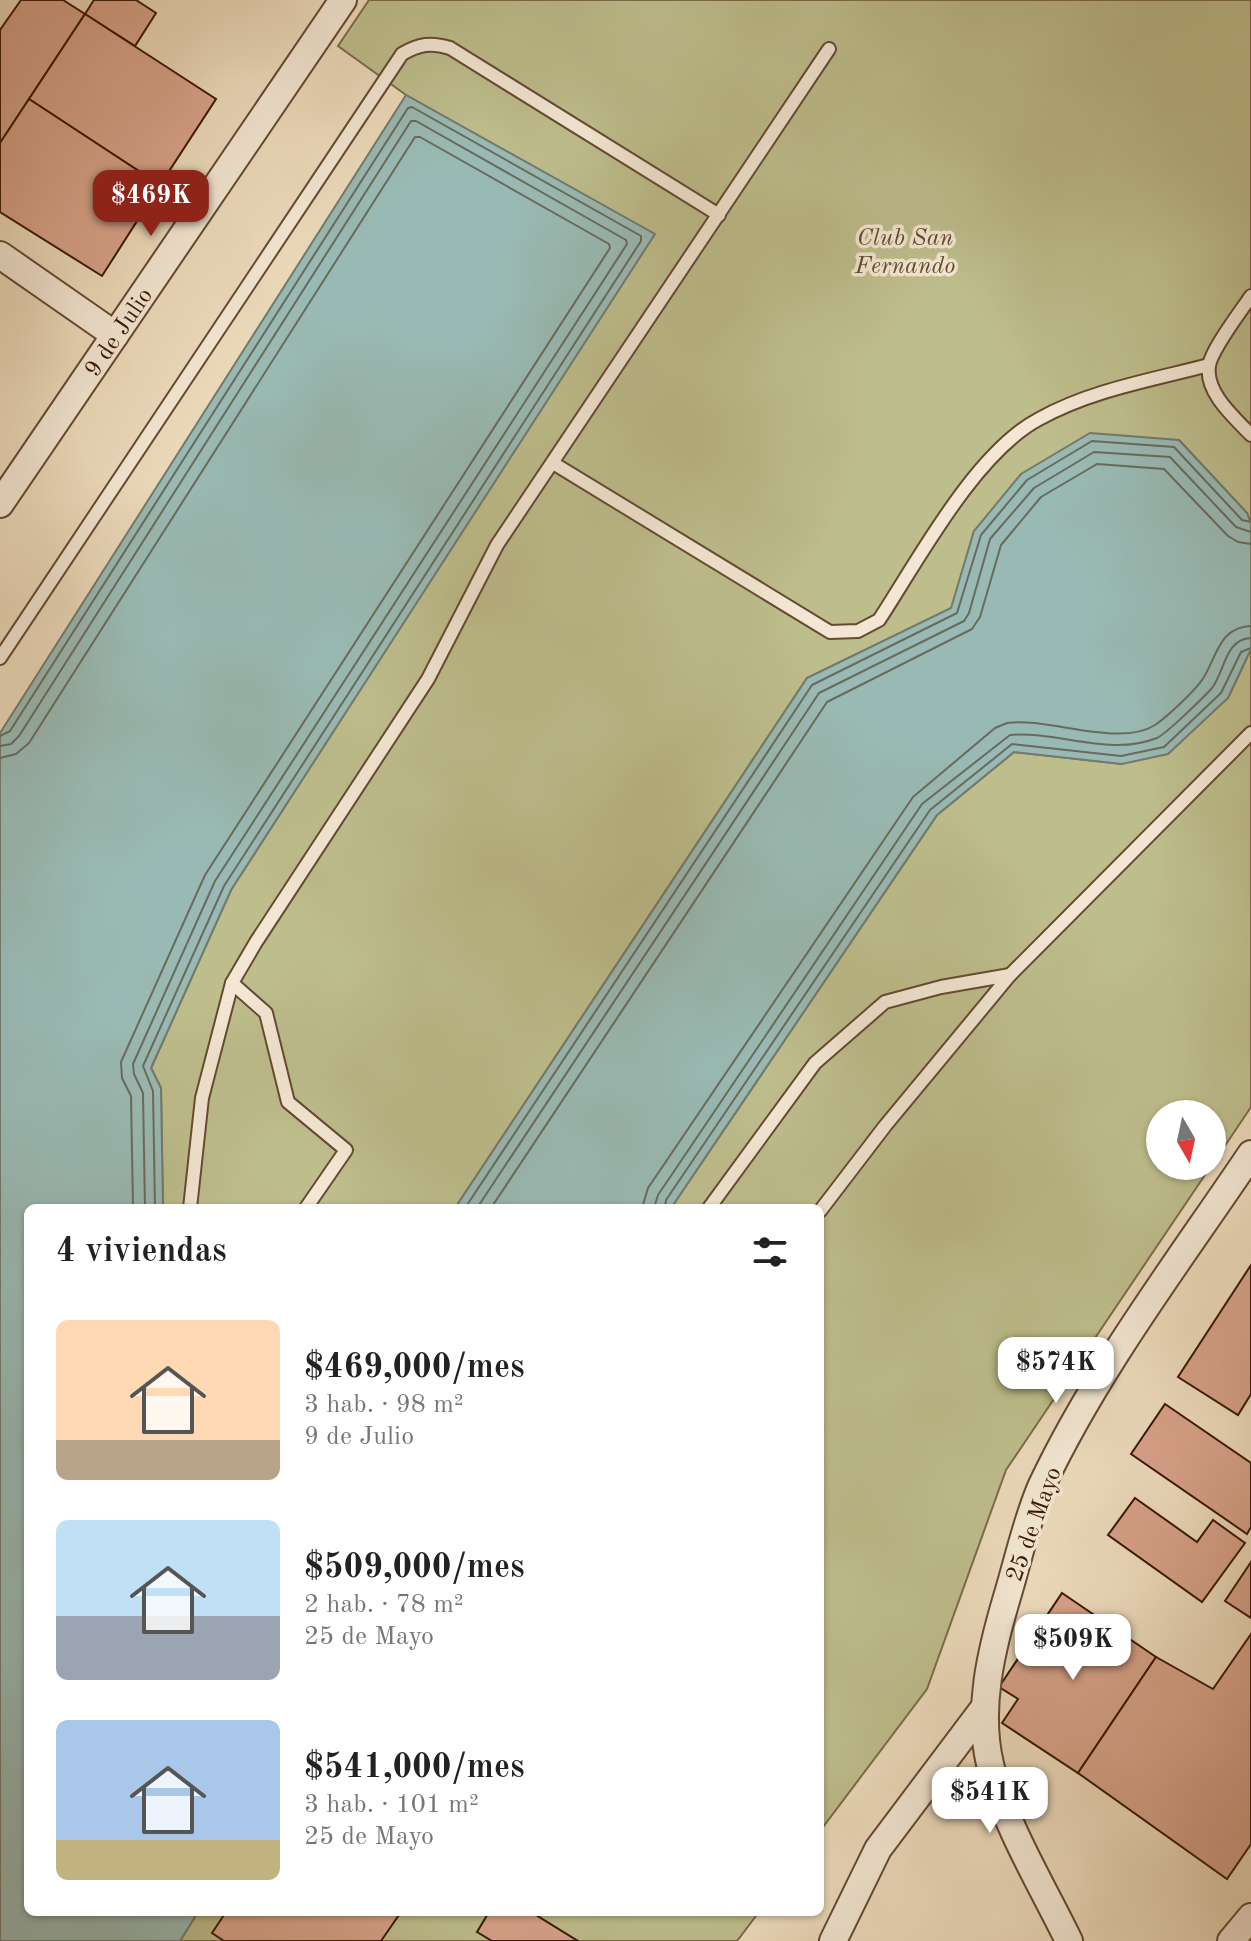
<!DOCTYPE html>
<html lang="es">
<meta charset="utf-8">
<style>
:root{--surface:#fff;--page:#f6f6f6;--text:#222;--muted:#767676;--accent:#8f2418}
body{margin:0;font-family:"Old Standard TT",serif;background:var(--page);color:var(--text);height:100vh;display:flex;flex-direction:column;font-size:30px;white-space:nowrap}
*{box-sizing:border-box;margin:0}
p{font-size:26px;color:var(--muted)}
.icon{flex:none;width:44px;height:44px;fill:none;stroke:currentColor;stroke-width:2;stroke-linecap:round;stroke-linejoin:round}
.map{position:relative;flex:1;overflow:hidden}
.drawer{position:absolute;left:24px;top:1204px;width:800px;height:712px;display:flex;flex-direction:column;background:var(--surface);border-radius:12px;box-shadow:0 2px 6px #0004}
.drawer>*{flex:none}
.needle{width:52px;rotate:171deg}
.controls{position:absolute;left:1146px;top:1100px;display:grid;gap:16px}
.controls a{display:grid;place-items:center;width:80px;height:80px;border-radius:50%;background:var(--surface);box-shadow:0 2px 6px #0004;font-size:40px}
.price{position:absolute;translate:-50% -68px;padding:0 18px;border-radius:16px;background:#fff;color:#222;font-size:26px;line-height:52px;filter:drop-shadow(0 2px 4px #0008)}
.price::after{content:'';position:absolute;left:50%;top:48px;width:24px;height:18px;margin-left:-12px;background:inherit;clip-path:polygon(0 0,100% 0,50% 100%)}
.price.on{background:var(--accent);color:#fff}
ul{padding:0;list-style:none}
li{display:flex;align-items:center;gap:24px;height:200px;padding:0 32px}
li span{display:grid;place-items:center;flex:none;width:224px;height:160px;border-radius:12px;color:#555}
li>.icon{margin-inline-start:auto}
span .icon{width:96px;height:96px;fill:#fffc;stroke-width:1}
li b{font-size:34px}
h2{display:flex;justify-content:space-between;align-items:center;height:96px;padding:0 32px;font-size:34px}
.map>svg:first-child{display:block}
</style>
<div class="map">
<svg width="1251" height="1941" viewBox="0 0 1251 1941">
<rect width="100%" height="100%" fill="#ecdabb"/>
<filter id="stains"><feTurbulence type="fractalNoise" baseFrequency=".0025" numOctaves="4"/><feColorMatrix values="0 0 0 0 .2 0 0 0 0 .09 0 0 0 0 .02 0 0 0 .5 -.17"/></filter>
<radialGradient id="worn" r=".72"><stop offset=".6" stop-color="#630" stop-opacity="0"/><stop offset="1" stop-color="#630" stop-opacity=".3"/></radialGradient>
<g fill="#bebd8c" stroke="#7c6b49" stroke-width="2">
<path d="M369,0H1251V524L1247,513L1179,440L974,531L952,608L807,678L455,1208H163L161,1088L151,1068L231,890L654,234L406,95L338,46Z"/>
<path d="M1251,649V1107L1212,1165V1114H1160V1166H1211L1006,1470L927,1689L820,1831V1208H671L937,815L1014,752L1122,764L1228,698Z"/>
<path d="M198,1912H759L737,1941H180Z"/>
</g>
<g fill="#99bab4" stroke="#737a6e" stroke-width="2">
<path d="M406,95L655,234L231,890L151,1068L161,1088L163,1208H28V1912H198L180,1941H0V733Z"/>
<path d="M1090,433L1179,440L1247,513L1251,524V649L1228,698L1168,754L1122,764L1014,752L937,815L671,1208H455L807,678L951,608L974,531L1021,474Z"/>
</g>
<g fill="none" stroke-linecap="round" stroke-linejoin="round">
<g stroke="#696a5d" stroke-width="2">
<path d="M0,736L10,731L408,108L412,107L641,236V241L224,886L143,1066L153,1091L155,1208"/>
<path d="M0,746L11,744L19,736L411,121H416L626,240L627,244L215,881L133,1064L134,1074L143,1093L145,1208"/>
<path d="M0,758L16,754L29,743L415,137H420L609,244L610,248L205,875L121,1062L122,1078L131,1096L133,1208"/>
<path d="M465,1208L812,685L957,613L981,535L1027,480L1092,441L1174,447L1242,520L1251,522"/>
<path d="M477,1208L819,693L964,621L969,613L990,539L1034,488L1094,452L1170,457L1236,527L1251,532"/>
<path d="M491,1208L827,702L972,629L980,617L1001,545L1041,497L1097,464L1164,469L1228,536L1238,542L1251,544"/>
<path d="M642,1208L648,1188L913,797L995,728L1007,723C1048,717 1119,748 1155,725C1167,717 1197,689 1204,677C1217,655 1220,627 1251,626"/>
<path d="M654,1208L658,1195L922,804L1010,735C1059,731 1109,757 1157,738C1166,734 1204,697 1212,688C1225,671 1225,639 1251,638"/>
<path d="M665,1208L666,1200L930,810L1012,744L1121,756L1164,747L1221,693L1241,652L1251,648"/>
</g>
</g>
<g fill="#d7a289" stroke="#391906" stroke-width="2">
<path d="M21,0H63L85,14L0,143V30Z"/>
<path d="M94,0H136L156,13L135,46L85,14Z"/>
<path d="M85,14L216,99L160,185L29,99Z"/>
<path d="M29,99L160,185L102,276L0,212V143Z"/>
<path d="M1251,1265V1394L1238,1415L1178,1377Z"/>
<path d="M1165,1404L1251,1463V1527L1247,1534L1131,1454Z"/>
<path d="M1135,1498L1197,1542L1213,1520L1245,1543L1202,1602L1108,1535Z"/>
<path d="M1251,1562V1618L1225,1601Z"/>
<path d="M1062,1593L1156,1657L1078,1773L1002,1723L1018,1699L999,1687Z"/>
<path d="M1251,1634V1844L1227,1879L1078,1773L1156,1657L1213,1689Z"/>
<path d="M226,1912H401L381,1941H224L212,1933Z"/>
<path d="M489,1912H531L578,1941H492L477,1932Z"/>
</g>
<g fill="none" stroke-linecap="round" stroke-linejoin="round">
<defs>
<g id="service">
<path d="M1251,296C1241,311 1211,350 1209,366C1205,393 1235,418 1251,435"/>
<path d="M553,463L830,632L858,631L879,620C919,559 975,453 1039,419C1091,390 1152,380 1209,365"/>
<path d="M0,658L402,54C419,44 431,42 450,48L719,215"/>
<path d="M190,1208L202,1098L232,983"/>
<path d="M306,1208L346,1150L288,1102L266,1013L232,983L256,942L428,679L497,545L829,49"/>
<path d="M709,1208L815,1063L885,1002L941,987L1010,975"/>
<path d="M820,1211L885,1126L1010,975L1251,733"/>
</g>
<g id="minor">
<path d="M0,255L115,335"/>
<path d="M0,504L343,0"/>
<path d="M833,1941L878,1849L984,1708"/>
<path d="M1069,1941C1043,1887 1003,1822 990,1764C977,1709 991,1651 1007,1597C1018,1561 1026,1522 1041,1487C1096,1370 1179,1261 1251,1154"/>
<path d="M1231,1941L1251,1917"/>
</g>
</defs>
<use href="#service" stroke="#664933" stroke-width="16"/>
<use href="#minor" stroke="#664933" stroke-width="30"/>
<use href="#service" stroke="#f3e7d3" stroke-width="12"/>
<use href="#minor" stroke="#f3e7d3" stroke-width="26"/>
</g>
<g text-anchor="middle" stroke-width="7" stroke-linejoin="round" paint-order="stroke">
<g font-size="24" font-style="italic" fill="#614a2e" stroke="#f3e7d3">
<text x="905" y="245">Club San<tspan x="905" dy="28">Fernando</tspan></text>
</g>
<g font-size="24" fill="#391906" stroke="#f3e7d3">
<text transform="translate(118 332) rotate(-56)" y="8">9 de Julio</text>
<text transform="translate(1033 1524) rotate(-70)" y="8">25 de Mayo</text>
</g>
</g>
<rect width="100%" height="100%" filter="url(#stains)"/>
<rect width="100%" height="100%" fill="url(#worn)"/>
</svg>
<div class="controls">
<a><svg class="needle" viewBox="-14 -14 28 28"><path d="M0-13l5 13h-10z" fill="#e53935"/><path d="M0 13l5-13h-10z" fill="#767676"/></svg></a>
</div>
<b class="price on" style="left:151px;top:238px">$469K</b>
<b class="price" style="left:1056px;top:1405px">$574K</b>
<b class="price" style="left:1073px;top:1682px">$509K</b>
<b class="price" style="left:990px;top:1835px">$541K</b>
<section class="drawer">
<h2>4 viviendas<svg class="icon" aria-label="filters" viewBox="0 0 24 24"><path d="M4 7h16M4 17h16"/><circle cx="9" cy="7" r="2"/><circle cx="15" cy="17" r="2"/></svg></h2>
<ul>
<li><span style="background:linear-gradient(#ffd9b3 75%,#b9a48a 0)"><svg class="icon" aria-label="home" viewBox="0 0 24 24"><path d="M3 11l9-7 9 7M6 9v11h12V9"/></svg></span><div><b>$469,000/mes</b><p>3 hab. · 98 m²</p><p>9 de Julio</p></div></li>
<li><span style="background:linear-gradient(#bfe0f5 60%,#9aa5b1 0)"><svg class="icon" aria-label="home" viewBox="0 0 24 24"><path d="M3 11l9-7 9 7M6 9v11h12V9"/></svg></span><div><b>$509,000/mes</b><p>2 hab. · 78 m²</p><p>25 de Mayo</p></div></li>
<li><span style="background:linear-gradient(#a9c7e8 75%,#c2b280 0)"><svg class="icon" aria-label="home" viewBox="0 0 24 24"><path d="M3 11l9-7 9 7M6 9v11h12V9"/></svg></span><div><b>$541,000/mes</b><p>3 hab. · 101 m²</p><p>25 de Mayo</p></div></li>
</ul>
</section>
</div>
